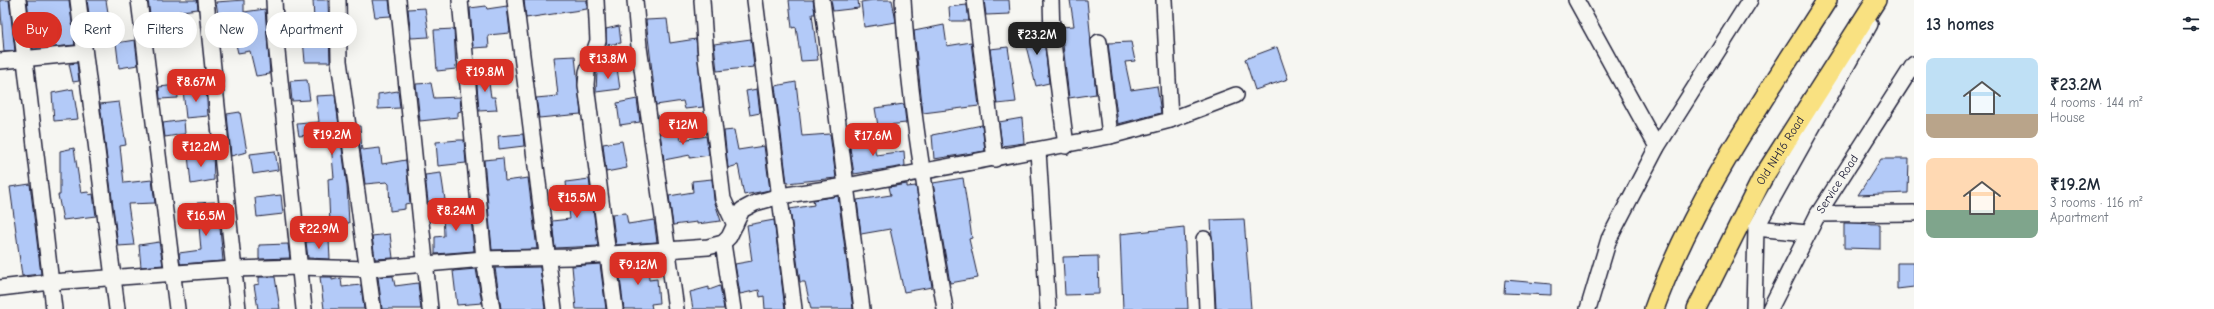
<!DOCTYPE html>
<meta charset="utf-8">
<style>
:root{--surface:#fff;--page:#f6f6f7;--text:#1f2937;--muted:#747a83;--accent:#d93025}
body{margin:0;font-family:"Comic Neue",sans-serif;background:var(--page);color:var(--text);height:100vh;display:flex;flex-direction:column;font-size:15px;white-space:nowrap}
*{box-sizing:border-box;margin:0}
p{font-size:13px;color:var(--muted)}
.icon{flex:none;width:22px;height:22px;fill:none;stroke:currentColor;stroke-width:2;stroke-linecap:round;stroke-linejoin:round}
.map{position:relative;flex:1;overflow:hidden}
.details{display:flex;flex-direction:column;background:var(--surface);width:300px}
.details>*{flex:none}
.guide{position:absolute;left:12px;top:12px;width:380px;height:36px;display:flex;gap:8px}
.price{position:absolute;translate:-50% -34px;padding:0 9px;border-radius:8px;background:var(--accent);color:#fff;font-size:13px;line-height:26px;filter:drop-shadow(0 1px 2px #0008)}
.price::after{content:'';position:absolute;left:50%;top:24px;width:12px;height:9px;margin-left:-6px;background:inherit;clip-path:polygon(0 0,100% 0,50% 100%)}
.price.current{background:#222;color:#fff}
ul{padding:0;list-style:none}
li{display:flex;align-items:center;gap:12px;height:100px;padding:0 12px}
li span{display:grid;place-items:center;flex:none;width:112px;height:80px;border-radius:8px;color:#555}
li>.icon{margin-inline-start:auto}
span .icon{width:48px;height:48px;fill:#fffc;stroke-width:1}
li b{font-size:17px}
h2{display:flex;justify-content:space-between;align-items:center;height:48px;padding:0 12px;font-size:17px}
.tag{padding:0 14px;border-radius:18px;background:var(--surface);box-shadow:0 4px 16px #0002;font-size:14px;line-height:36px}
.tag.current{background:var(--accent);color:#fff}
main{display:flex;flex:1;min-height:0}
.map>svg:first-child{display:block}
</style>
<main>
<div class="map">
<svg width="1914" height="309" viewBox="0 0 1914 309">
<rect width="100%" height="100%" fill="#f6f6f2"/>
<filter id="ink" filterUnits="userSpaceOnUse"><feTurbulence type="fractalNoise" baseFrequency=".025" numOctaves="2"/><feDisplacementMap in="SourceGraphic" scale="8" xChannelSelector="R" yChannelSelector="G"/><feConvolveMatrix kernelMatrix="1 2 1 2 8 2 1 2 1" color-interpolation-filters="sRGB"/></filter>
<g filter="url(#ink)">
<g fill="#b3caf8" stroke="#22223b">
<path d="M0,0H9L15,51L4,52Z"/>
<path d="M27,0H69L75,45L33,49Z"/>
<path d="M87,0H106L109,19L90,21Z"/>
<path d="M148,0H197L198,9L150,15Z"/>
<path d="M244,0V12L265,9L270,74L256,76L250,51L238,53L230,19L219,21L216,2Z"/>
<path d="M313,0H328L330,62H305L303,39L285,40L284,24L314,21Z"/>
<path d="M372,0H389L391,16L375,17Z"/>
<path d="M524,0H587V9L526,18Z"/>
<path d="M789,0H813L815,14H812L818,60L801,61L796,27L792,28Z"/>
<path d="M831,0H858L859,8L833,11Z"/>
<path d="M873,0H892L896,22L864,27L861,2Z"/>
<path d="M984,0H1009L1010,14L986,15Z"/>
<path d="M1070,0H1087L1096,94L1069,98L1061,27L1074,26Z"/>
<path d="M967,5L969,21H950L949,7Z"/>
<path d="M486,6L487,9L507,6L510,33L488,35L489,47L473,48L470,8Z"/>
<path d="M425,8L429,37L411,38L408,9Z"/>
<path d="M667,19L670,43L696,39L703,107L685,109L683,101L656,105L646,20Z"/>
<path d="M944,25L947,46L971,42L979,106L923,113L914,31Z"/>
<path d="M619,26L621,43L606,45V29Z"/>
<path d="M454,29L456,69L437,71L434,30Z"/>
<path d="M1039,29H1043L1049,83L1036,86L1023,34L1039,31Z"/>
<path d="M751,39L754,67L717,71L714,44Z"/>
<path d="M135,40L138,65L119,68L116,43Z"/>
<path d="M1131,42L1135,61L1125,62L1131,90L1157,86L1161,113L1118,124L1108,43Z"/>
<path d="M1008,47L1016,102L997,104L990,49Z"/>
<path d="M1277,47L1288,79L1255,90L1245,59Z"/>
<path d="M575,56L581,114L539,118L536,98L558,96L554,57Z"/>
<path d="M77,63L79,81L73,82L69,64Z"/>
<path d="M617,68L620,89L596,92L597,71Z"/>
<path d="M487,70L491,97H495L497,110L479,111L476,72Z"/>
<path d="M307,80L310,100L292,101L290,81Z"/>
<path d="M796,82L802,136L830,134L836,178L787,183L775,86Z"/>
<path d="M431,83L434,98L460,97L461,111L458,112V117L420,121L416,84Z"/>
<path d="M177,85L178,98L160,99L159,87Z"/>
<path d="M206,87L208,116L186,118L183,90Z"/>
<path d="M73,89L78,119L54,121L52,93Z"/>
<path d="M757,89L760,113L750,115L746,91Z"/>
<path d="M398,91L400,108L378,109V94Z"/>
<path d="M335,95L347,186L349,223L330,224L328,179L334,178L330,133L299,136L297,124L319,122L316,96Z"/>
<path d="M637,99L640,122L620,125L617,103Z"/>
<path d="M119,102L126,145L120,146L124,183L152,180L155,203L128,204L134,245L118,246L100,104Z"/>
<path d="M904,104L906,123L878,126L875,108Z"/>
<path d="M240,112L247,152L231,156L227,114Z"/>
<path d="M1022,118L1024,143L1002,146L999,122Z"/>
<path d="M184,120L185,134L165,137L163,123Z"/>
<path d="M982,125L985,151L934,159L932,135Z"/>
<path d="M357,126H360L362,150L380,148L382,164L406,160L410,203L405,204V209L390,211L389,184L387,182L365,184Z"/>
<path d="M734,130L738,150L764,146L770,190L744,195L738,165L728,168L724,131Z"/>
<path d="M679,131L681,140L706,136L709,155L690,158V155L664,160L660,133Z"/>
<path d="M523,134L524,146L499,149L498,136Z"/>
<path d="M872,136L876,155L904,151L905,166L854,174L849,141Z"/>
<path d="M459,140H464L466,163L438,166L436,142Z"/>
<path d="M622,141L627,168L606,172L603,144Z"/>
<path d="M74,148L81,193L88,192L89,195L93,194L96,216L63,220L58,195H60V151Z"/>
<path d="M275,151L278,170L253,174L250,154Z"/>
<path d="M213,152L214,180L191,184L188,155Z"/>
<path d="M503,158L505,181L528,178L537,249L492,250L484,160Z"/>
<path d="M1881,159H1909L1908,193L1858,195Z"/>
<path d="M441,173L445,200L428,202L425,175Z"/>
<path d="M963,178L972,238L969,239L978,278L950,283L933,183Z"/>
<path d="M589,179L598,246L555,248L552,221L570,219L566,182Z"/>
<path d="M712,179L714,200L721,221L697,224V222L673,225L669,196L693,192L692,181Z"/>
<path d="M30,184L41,274L22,276L10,187Z"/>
<path d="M907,184V187L916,186L932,287L904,292L890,229L861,234L857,200L891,195L889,187Z"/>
<path d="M281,195L283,214L257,217L255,198Z"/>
<path d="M838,196L853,309H811L805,282H800L790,209L814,205L813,200Z"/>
<path d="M215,202V217H219L223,261L180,264L179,253L201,250L197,203Z"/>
<path d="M470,206L474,251L435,254V237L444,236L443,210Z"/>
<path d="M626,213L628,224L654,220L657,242L616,245L612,214Z"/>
<path d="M1244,219L1251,309H1216L1211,220Z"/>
<path d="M774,220L785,309H765L764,296L760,297L759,290L740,294L735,264L752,261L747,225Z"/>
<path d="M1844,223L1880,224V249L1844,248Z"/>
<path d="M1184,227L1188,309H1123L1120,234Z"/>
<path d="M390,234L393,258L375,259L372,236Z"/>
<path d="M329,240L330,259L308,258L306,242Z"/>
<path d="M159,242L163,265L141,267L139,245Z"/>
<path d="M288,244L290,258L259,259V245Z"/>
<path d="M1098,256L1099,294L1065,295L1063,257Z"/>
<path d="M648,260L649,280L657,279L659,303L651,304L652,309H624L618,263Z"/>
<path d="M1897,263H1914V287L1897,289Z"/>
<path d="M600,264L606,309H576L572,266Z"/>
<path d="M540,267L545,309H501L495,268Z"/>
<path d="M476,269L482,303L457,305L453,271Z"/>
<path d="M393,276L395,286L418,283L421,309H382L378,277Z"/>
<path d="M259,277H275L280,309H258L254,285L259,284Z"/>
<path d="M320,277H332V280L341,278L342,287L361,285L364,309H324Z"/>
<path d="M1505,280L1551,284V295L1504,293Z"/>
<path d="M720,286L724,309H693L690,292L709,287V290Z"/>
</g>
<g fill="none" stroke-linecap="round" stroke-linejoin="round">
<defs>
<g id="minor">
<path d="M18,0L54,309"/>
<path d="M78,0L117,309"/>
<path d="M139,0L177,309"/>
<path d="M206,0L238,309"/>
<path d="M274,0L276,42L304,309"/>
<path d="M338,0L339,61L373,309"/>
<path d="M398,0L430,309"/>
<path d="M460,0L484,259L492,309"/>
<path d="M515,0L554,309"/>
<path d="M596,0L598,41L587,72L586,85L615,309"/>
<path d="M635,0L639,47L676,309"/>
<path d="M702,0L706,58L723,199L735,225"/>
<path d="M755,0L794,309"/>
<path d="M822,0L862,309"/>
<path d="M903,0C909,104 928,207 945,309"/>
<path d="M975,0L995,159"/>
<path d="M1051,0L1052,35L1066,146"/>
<path d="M1164,0L1170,120"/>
<path d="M1576,0L1657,147"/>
<path d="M1099,42L1110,136"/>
<path d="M0,61L84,53"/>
<path d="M1038,151L1048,309"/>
<path d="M1818,214L1914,213"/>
<path d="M1756,228L1807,233"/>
<path d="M1204,239L1207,309"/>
<path d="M723,243L733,309"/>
<path d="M0,288L51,282L233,269L299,267L368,269L484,259L571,257L708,247L723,243L729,237L742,210L755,203L780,196L846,186L1110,136L1170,120L1236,95"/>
<path d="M1588,309L1609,239L1657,147L1750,0"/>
<path d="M1754,309L1756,228L1870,24"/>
<path id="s1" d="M1770,309L1818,214L1914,64"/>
</g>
<g id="major">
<path d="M1654,309C1694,198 1764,99 1827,0"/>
<path id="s2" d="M1697,309L1762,179L1876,0"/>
</g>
</defs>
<use href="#minor" stroke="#22223b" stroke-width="18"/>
<use href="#major" stroke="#22223b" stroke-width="22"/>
<use href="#minor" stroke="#f6f6f2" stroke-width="15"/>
<use href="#major" stroke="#f9e181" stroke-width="19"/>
</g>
</g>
<g text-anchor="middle" stroke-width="3.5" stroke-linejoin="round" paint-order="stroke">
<g font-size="12" fill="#22223b" stroke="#f6f6f2">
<text dy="4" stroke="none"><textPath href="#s2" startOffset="179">Old NH16 Road</textPath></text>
<text dy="4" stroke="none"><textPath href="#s1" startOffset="142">Service Road</textPath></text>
</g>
</g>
</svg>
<b class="price current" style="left:1037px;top:56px">₹23.2M</b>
<b class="price" style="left:608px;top:80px">₹13.8M</b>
<b class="price" style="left:485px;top:93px">₹19.8M</b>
<b class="price" style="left:196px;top:103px">₹8.67M</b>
<b class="price" style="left:683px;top:146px">₹12M</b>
<b class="price" style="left:332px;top:156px">₹19.2M</b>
<b class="price" style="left:873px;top:157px">₹17.6M</b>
<b class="price" style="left:201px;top:168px">₹12.2M</b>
<b class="price" style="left:577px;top:219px">₹15.5M</b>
<b class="price" style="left:456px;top:232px">₹8.24M</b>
<b class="price" style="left:206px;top:237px">₹16.5M</b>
<b class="price" style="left:319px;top:250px">₹22.9M</b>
<b class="price" style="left:638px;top:286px">₹9.12M</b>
<div class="guide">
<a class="tag current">Buy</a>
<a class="tag">Rent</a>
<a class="tag">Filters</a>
<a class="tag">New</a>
<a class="tag">Apartment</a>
</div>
</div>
<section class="details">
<h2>13 homes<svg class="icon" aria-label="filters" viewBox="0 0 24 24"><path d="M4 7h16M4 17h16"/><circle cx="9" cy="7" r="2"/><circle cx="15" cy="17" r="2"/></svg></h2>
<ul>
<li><span style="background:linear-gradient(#bfe0f5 70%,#b9a48a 0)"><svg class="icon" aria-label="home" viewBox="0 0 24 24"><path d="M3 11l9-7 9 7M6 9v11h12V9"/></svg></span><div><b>₹23.2M</b><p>4 rooms · 144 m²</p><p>House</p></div></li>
<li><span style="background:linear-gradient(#ffd9b3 65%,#7fa58c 0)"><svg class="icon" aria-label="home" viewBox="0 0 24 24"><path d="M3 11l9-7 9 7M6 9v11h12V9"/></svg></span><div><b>₹19.2M</b><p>3 rooms · 116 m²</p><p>Apartment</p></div></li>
</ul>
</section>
</main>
